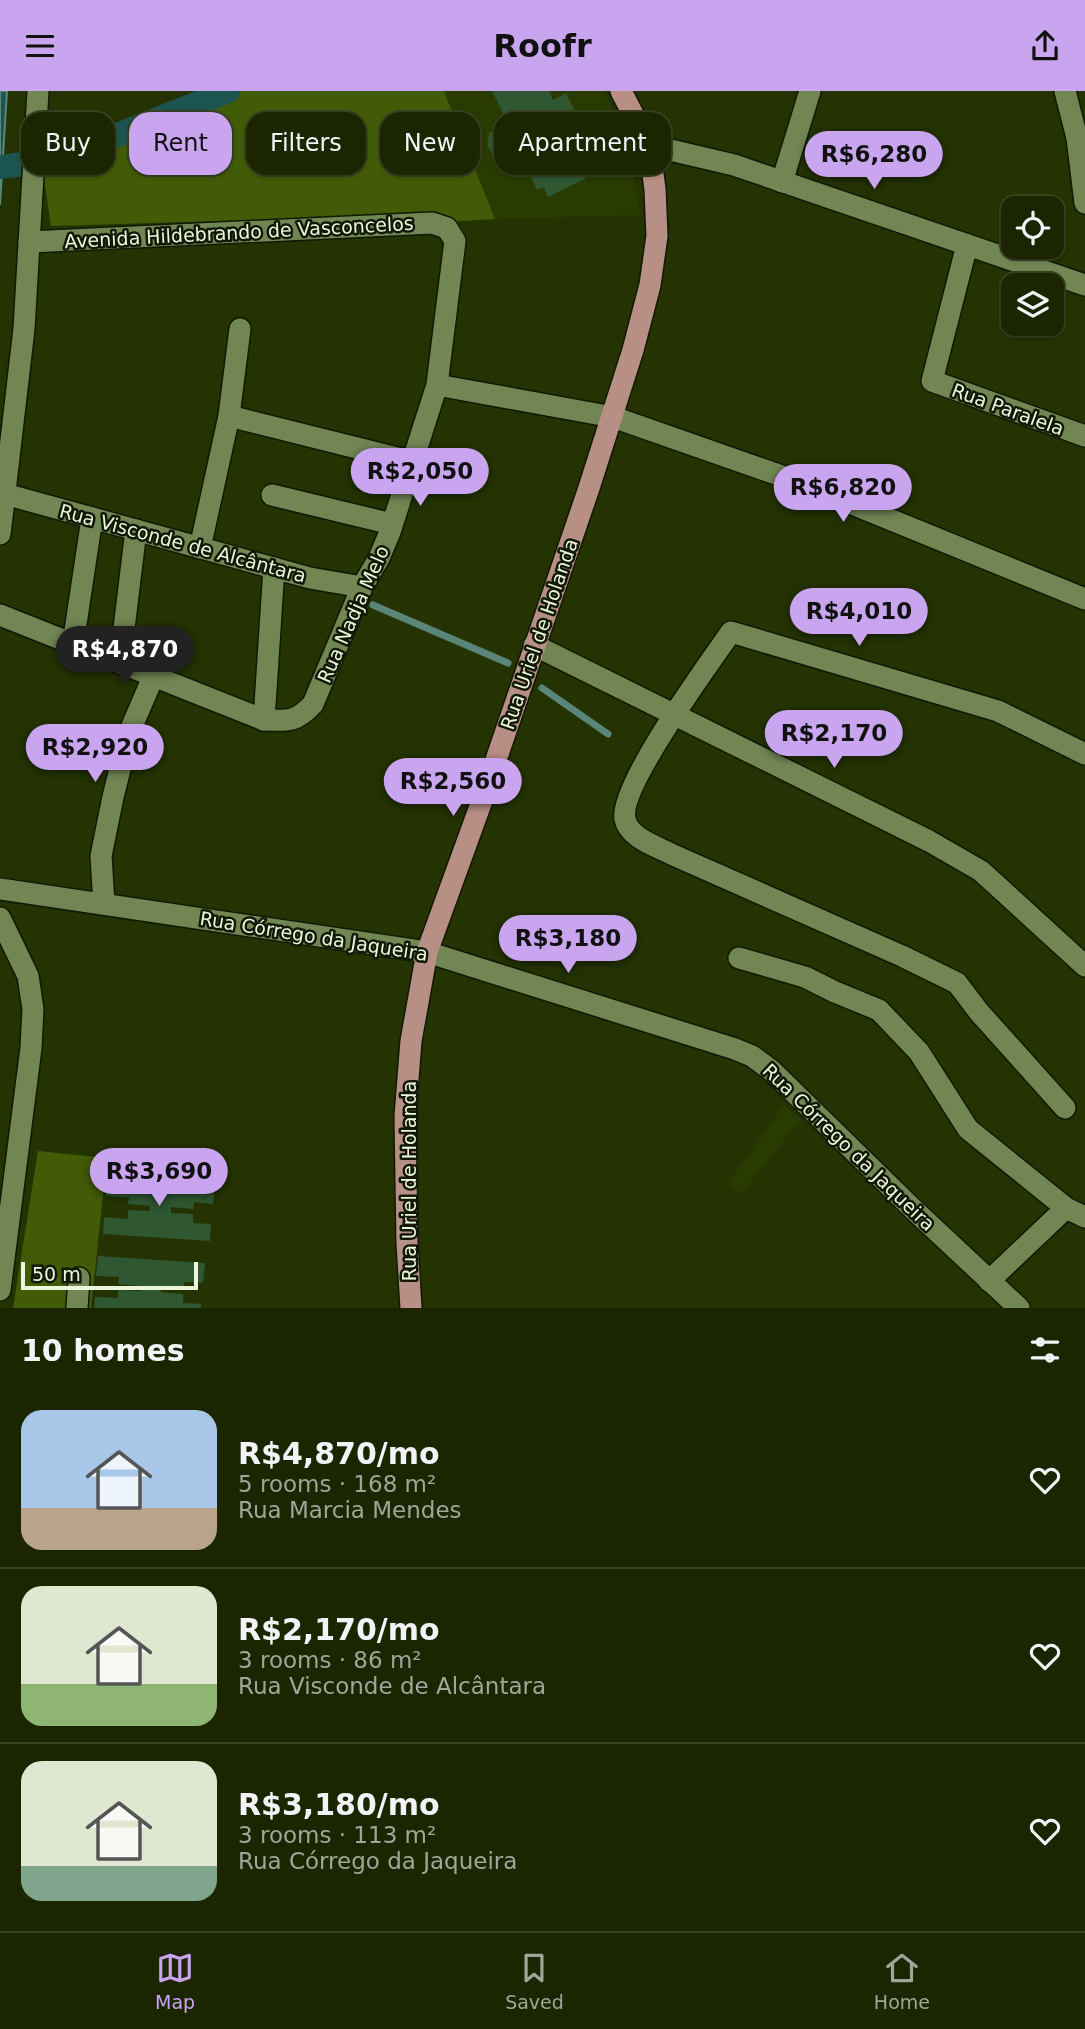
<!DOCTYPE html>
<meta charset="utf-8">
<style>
:root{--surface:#1b2601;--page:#283210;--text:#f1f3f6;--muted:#a0a599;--line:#394323;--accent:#c8a5ee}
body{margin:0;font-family:"DejaVu Sans",sans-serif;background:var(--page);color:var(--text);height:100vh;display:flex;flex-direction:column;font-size:26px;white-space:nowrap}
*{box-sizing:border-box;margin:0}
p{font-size:23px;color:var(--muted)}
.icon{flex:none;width:38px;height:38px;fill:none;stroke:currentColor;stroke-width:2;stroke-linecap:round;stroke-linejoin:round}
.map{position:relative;height:1217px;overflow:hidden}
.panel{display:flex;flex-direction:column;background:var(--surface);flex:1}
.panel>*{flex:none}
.guide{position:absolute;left:21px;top:21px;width:700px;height:63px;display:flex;gap:14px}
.fabs{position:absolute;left:1001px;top:105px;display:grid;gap:14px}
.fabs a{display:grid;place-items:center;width:63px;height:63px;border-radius:14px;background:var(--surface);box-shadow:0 2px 5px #0004,0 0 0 2px var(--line);font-size:35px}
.scale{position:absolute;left:21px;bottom:18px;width:177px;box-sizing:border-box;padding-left:7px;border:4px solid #ebf6dc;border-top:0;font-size:19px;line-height:24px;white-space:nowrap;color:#ebf6dc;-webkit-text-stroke:5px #111805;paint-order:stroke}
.price{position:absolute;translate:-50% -60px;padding:0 16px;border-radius:24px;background:var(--accent);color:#111;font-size:23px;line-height:46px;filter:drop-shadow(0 2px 4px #0008)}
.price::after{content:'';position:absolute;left:50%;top:42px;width:21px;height:16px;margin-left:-10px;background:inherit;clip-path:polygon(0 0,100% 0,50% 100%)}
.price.active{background:#222;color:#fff}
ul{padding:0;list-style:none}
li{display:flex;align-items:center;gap:21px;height:175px;padding:0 21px}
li+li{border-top:2px solid var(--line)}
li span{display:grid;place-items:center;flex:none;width:196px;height:140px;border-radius:21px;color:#555}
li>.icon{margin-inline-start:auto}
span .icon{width:84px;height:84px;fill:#fffc;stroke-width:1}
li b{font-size:30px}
h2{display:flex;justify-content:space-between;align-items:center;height:84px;padding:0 21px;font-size:30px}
.pill{padding:0 24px;border-radius:21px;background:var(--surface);box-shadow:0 2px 5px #0004,0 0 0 2px var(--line);font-size:24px;line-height:63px}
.pill.active{background:var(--accent);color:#111}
header{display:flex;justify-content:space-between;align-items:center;height:91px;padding:0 21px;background:var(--accent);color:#111;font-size:32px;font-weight:600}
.tab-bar{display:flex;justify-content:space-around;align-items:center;height:98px;border-top:2px solid var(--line);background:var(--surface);font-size:19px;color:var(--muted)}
.tab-bar a{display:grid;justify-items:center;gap:4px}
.tab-bar .active{color:var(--accent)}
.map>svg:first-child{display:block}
</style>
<header><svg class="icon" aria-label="menu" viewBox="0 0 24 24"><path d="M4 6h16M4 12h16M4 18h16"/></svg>Roofr<svg class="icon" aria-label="share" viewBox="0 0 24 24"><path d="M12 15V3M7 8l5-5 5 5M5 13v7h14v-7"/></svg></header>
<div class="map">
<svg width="1085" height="1217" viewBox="0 0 1085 1217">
<rect width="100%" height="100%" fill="#243301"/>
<g fill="#293b00">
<path d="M444,0H604L627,55L641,124L495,128Z"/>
<path d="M784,1014L801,1028L741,1103L728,1092Z"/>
</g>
<g fill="#425b07">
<path d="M210,0H444L495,128L448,131L430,124L51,135L41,66L81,55Z"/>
<path d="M38,1060L107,1067L91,1217H13Z"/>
</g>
<path fill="#1c554f" stroke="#5a8579" stroke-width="2" d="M0,0H7L0,114Z"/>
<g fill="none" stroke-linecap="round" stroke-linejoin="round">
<g stroke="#5a8579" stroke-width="7">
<path d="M373,514L508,572"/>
<path d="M542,597L608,643"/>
</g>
<g stroke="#1c554f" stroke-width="24">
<path d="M62,66L228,0"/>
<path d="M0,76L24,73"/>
</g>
</g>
<g fill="#2f5732">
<path d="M492,0H549L553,9L566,2L587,45L573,51L586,79L585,88L548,106L544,96L537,99L524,71L517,74L513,66L503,76L494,67L488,55L489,41L501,42L507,30Z"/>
<path d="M107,1085L215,1092L213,1113L194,1111L193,1118L171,1116V1122L193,1123V1132L211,1133L210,1150L103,1143L104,1126L128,1128V1119L150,1120V1115L128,1113L129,1107L106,1105Z"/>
<path d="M98,1165L205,1172L203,1192L184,1191V1198L161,1196V1201L183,1203V1212L201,1213V1217H94L95,1206L118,1207V1199L140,1200L141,1195L118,1193L119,1186L96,1185Z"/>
</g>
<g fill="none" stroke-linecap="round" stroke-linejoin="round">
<defs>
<g id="minor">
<path d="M1065,0L1077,47L1085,112"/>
<path d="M649,54L734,74L1085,194"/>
<path d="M782,91L810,0"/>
<path d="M967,154L932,290L1085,345"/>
<path d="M437,294L613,326L796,390L1085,508"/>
<path d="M229,325L413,371"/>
<path d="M5,403L310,487L362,496"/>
<path d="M272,404L392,433"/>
<path d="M0,443L24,238L38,0"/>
<path d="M200,457L229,325L240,238"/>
<path d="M0,524L264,629C289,630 296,631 313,613L362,496L379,467L390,441L437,294L455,150L447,137L432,132L29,151"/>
<path d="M73,553L92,427"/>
<path d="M534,554L929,750L981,780L1085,875"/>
<path d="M120,570L136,439"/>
<path d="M264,629L274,477"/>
<path d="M0,798L427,861L735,958L752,965L771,979L913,1118L1019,1217"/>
<path d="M104,813L101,765L113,706L129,642L154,584"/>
<path d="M0,827L28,885L33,918L31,957L0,1199"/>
<path d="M739,867L805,886L835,901L879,919L919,961L968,1038L1066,1117L1085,1126"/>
<path d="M1065,1017L979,921L957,892L902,865L671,763C656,755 629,747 625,728C618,697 710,571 731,541L998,620L1085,663"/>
<path d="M989,1190L1066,1117"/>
<path d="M77,1217L79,1187"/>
</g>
<path id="major" d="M411,1217L407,1152L405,1025L411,950L427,861L483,707L589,397L633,259L650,194L657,145L655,98L649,54L621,0"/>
</defs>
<use href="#minor" stroke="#101902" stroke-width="24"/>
<use href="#major" stroke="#101902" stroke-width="24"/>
<use href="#minor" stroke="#728654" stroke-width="21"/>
<use href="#major" stroke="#b88f85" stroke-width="21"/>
</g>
<g text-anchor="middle" stroke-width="5" stroke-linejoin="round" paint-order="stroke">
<g font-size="19" fill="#ebf6dc" stroke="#111805">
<text transform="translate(239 141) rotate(-3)" y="7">Avenida Hildebrando de Vasconcelos</text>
<text transform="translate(1008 318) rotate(20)" y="7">Rua Paralela</text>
<text transform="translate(183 452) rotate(15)" y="7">Rua Visconde de Alcântara</text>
<text transform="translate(353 523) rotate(-66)" y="7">Rua Nadja Melo</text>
<text transform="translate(539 543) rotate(-71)" y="7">Rua Uriel de Holanda</text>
<text transform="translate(314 845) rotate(9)" y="7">Rua Córrego da Jaqueira</text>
<text transform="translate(849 1056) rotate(44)" y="7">Rua Córrego da Jaqueira</text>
<text transform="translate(409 1090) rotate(-90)" y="7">Rua Uriel de Holanda</text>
</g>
</g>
</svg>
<div class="fabs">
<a><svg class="icon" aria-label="locate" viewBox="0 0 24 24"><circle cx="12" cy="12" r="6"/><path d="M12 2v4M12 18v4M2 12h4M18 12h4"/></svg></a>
<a><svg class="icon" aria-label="layers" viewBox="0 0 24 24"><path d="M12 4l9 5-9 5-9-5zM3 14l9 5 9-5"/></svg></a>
</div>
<div class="scale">50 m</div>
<b class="price" style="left:874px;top:100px">R$6,280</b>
<b class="price" style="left:420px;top:417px">R$2,050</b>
<b class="price" style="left:843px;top:433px">R$6,820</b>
<b class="price" style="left:859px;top:557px">R$4,010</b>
<b class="price active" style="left:125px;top:595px">R$4,870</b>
<b class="price" style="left:834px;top:679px">R$2,170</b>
<b class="price" style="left:95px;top:693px">R$2,920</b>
<b class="price" style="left:453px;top:727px">R$2,560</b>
<b class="price" style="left:568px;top:884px">R$3,180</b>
<b class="price" style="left:159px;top:1117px">R$3,690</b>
<div class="guide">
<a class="pill">Buy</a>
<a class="pill active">Rent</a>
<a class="pill">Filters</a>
<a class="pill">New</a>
<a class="pill">Apartment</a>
</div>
</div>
<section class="panel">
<h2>10 homes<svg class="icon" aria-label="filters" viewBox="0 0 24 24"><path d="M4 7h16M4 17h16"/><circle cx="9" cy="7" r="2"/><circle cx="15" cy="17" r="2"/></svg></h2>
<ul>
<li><span style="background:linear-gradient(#a9c7e8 70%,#b9a48a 0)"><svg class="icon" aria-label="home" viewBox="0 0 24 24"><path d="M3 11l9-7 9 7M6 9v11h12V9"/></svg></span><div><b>R$4,870/mo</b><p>5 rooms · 168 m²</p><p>Rua Marcia Mendes</p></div><svg class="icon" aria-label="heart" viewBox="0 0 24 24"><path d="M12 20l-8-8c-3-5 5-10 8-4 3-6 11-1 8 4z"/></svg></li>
<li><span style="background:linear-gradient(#dfe7d0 70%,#8fb573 0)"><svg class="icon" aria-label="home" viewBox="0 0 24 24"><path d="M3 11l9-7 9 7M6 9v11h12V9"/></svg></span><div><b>R$2,170/mo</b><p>3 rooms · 86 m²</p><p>Rua Visconde de Alcântara</p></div><svg class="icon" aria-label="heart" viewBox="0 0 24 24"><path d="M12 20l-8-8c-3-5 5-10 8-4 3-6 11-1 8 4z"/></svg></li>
<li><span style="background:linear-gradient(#dfe7d0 75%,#7fa58c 0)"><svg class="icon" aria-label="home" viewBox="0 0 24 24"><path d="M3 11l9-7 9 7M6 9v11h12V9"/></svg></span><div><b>R$3,180/mo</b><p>3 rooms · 113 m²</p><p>Rua Córrego da Jaqueira</p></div><svg class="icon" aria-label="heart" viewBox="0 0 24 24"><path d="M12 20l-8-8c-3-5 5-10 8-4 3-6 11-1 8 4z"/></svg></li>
</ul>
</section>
<nav class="tab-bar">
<a class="active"><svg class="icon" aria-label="map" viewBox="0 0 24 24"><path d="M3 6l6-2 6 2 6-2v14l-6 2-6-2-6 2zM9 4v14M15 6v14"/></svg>Map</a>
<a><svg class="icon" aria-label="saved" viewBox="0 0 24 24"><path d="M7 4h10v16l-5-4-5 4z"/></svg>Saved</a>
<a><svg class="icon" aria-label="home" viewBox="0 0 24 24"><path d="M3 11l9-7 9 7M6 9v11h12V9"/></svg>Home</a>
</nav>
